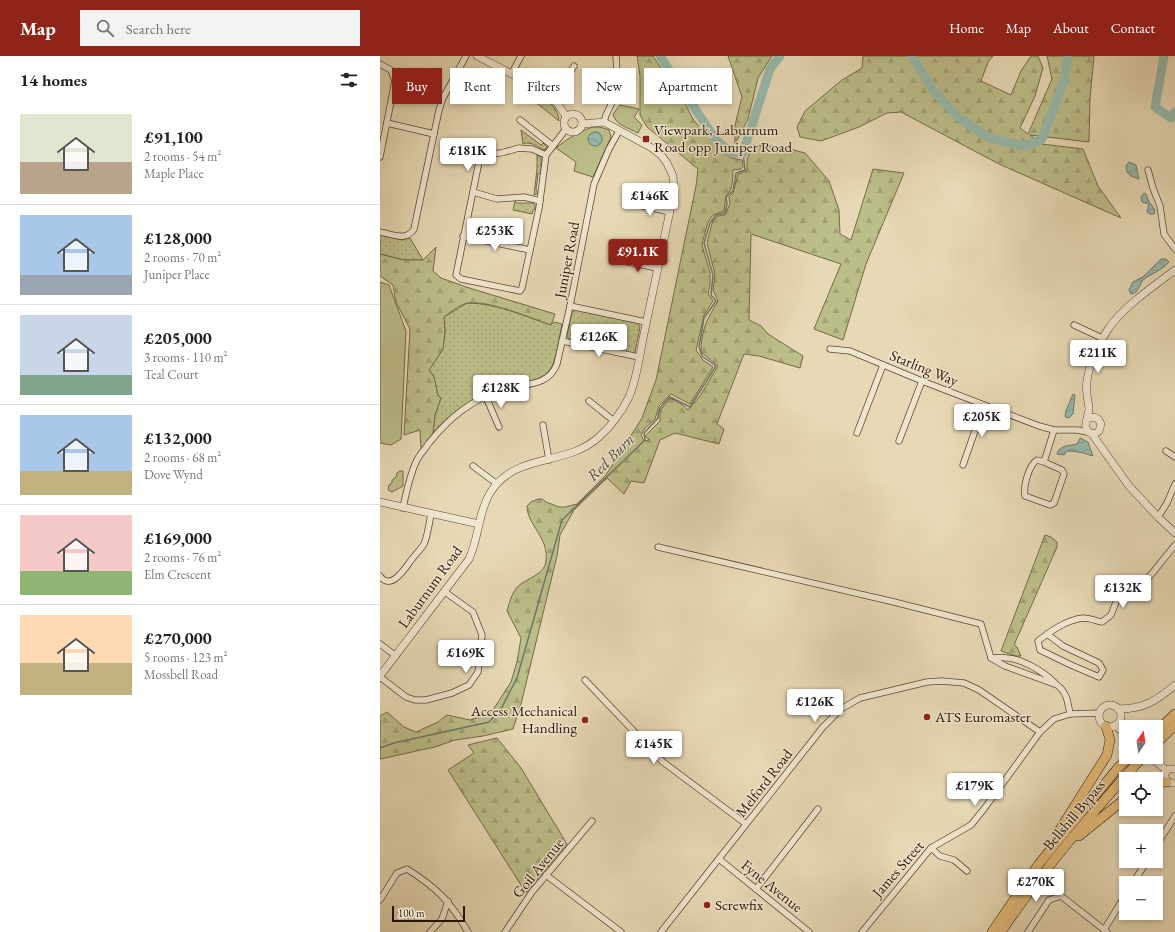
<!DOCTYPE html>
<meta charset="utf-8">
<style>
:root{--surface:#fff;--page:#f2f2f2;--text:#202124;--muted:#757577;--line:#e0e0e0;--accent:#8f2418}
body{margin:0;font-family:"EB Garamond",serif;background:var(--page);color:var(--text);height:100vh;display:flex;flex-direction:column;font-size:15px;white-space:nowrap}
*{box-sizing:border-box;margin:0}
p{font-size:13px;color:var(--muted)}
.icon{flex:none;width:22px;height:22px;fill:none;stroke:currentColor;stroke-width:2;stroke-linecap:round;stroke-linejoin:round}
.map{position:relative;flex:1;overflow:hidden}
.drawer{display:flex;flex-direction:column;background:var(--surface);width:380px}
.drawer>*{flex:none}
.banner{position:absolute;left:12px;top:12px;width:380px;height:36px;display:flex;gap:8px}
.needle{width:26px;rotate:13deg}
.fabs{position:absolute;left:739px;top:664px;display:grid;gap:8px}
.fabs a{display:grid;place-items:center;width:44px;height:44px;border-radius:0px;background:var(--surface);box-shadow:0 2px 6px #0003;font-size:20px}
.scale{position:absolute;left:12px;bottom:10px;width:73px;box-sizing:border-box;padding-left:4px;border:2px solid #2b1605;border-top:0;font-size:11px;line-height:14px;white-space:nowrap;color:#2b1605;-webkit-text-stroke:3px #efe6cf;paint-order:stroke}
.price{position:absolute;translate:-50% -34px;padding:0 9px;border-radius:4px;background:#fff;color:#222;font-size:13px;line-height:26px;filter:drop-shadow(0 1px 2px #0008)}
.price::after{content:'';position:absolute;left:50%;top:24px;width:12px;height:9px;margin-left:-6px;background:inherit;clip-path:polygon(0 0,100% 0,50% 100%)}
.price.selected{background:var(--accent);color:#fff}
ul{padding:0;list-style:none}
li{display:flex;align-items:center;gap:12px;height:100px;padding:0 20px}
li+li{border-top:1px solid var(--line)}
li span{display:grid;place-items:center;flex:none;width:112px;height:80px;border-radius:0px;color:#555}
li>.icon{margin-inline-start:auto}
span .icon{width:48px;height:48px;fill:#fffc;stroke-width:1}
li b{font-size:17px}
h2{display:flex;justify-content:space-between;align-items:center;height:48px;padding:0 20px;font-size:17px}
.pill{padding:0 14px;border-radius:0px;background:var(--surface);box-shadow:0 2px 6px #0003;font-size:14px;line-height:36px}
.pill.selected{background:var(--accent);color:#fff}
header{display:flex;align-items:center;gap:24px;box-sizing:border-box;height:56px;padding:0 20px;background:var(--accent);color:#fff}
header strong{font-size:19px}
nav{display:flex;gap:22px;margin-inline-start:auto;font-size:14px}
.search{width:280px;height:36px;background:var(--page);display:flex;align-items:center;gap:10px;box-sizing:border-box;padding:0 14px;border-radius:0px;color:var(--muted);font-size:15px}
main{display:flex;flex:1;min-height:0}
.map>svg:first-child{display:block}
</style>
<header>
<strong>Map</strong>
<div class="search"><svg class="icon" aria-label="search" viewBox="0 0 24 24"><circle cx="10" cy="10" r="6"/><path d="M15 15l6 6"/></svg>Search here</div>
<nav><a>Home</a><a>Map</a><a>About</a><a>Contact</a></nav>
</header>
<main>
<section class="drawer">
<h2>14 homes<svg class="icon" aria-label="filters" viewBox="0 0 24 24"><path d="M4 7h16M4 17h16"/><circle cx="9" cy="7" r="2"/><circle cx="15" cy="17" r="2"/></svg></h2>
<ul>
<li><span style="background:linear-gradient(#dfe7d0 60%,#b9a48a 0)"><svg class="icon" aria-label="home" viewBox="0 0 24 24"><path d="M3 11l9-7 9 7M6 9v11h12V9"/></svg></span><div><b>£91,100</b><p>2 rooms · 54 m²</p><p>Maple Place</p></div></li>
<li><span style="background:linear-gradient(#a9c7e8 75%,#9aa5b1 0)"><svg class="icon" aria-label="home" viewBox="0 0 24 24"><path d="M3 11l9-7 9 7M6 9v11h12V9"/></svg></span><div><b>£128,000</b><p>2 rooms · 70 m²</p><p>Juniper Place</p></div></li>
<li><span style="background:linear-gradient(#c9d6e8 75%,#7fa58c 0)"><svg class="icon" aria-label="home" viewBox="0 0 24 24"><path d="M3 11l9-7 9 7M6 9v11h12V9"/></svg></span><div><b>£205,000</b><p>3 rooms · 110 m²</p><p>Teal Court</p></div></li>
<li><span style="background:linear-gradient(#a9c7e8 70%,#c2b280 0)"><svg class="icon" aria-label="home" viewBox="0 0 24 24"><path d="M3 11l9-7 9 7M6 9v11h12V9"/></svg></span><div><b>£132,000</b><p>2 rooms · 68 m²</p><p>Dove Wynd</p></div></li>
<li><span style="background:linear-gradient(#f6c9c9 70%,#8fb573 0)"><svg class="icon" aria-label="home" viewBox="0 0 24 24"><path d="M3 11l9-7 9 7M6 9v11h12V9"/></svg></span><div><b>£169,000</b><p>2 rooms · 76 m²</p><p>Elm Crescent</p></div></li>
<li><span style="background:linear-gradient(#ffd9b3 60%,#c2b280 0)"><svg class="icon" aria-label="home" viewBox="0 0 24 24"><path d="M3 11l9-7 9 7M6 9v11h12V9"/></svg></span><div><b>£270,000</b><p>5 rooms · 123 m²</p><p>Mossbell Road</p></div></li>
</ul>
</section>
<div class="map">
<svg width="795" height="876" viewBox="0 0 795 876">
<defs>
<pattern id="grass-dots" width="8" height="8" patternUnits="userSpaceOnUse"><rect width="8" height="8" fill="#bcbe89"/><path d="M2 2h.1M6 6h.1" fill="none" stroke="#a2a375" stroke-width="1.8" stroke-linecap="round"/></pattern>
<pattern id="forest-firs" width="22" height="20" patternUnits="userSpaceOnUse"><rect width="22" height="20" fill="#bcbe89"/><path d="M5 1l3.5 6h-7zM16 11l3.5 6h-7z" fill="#a2a375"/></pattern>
<pattern id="water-waves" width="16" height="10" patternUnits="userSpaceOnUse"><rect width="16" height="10" fill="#97baad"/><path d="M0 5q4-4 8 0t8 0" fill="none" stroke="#829f93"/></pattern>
</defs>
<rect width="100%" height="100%" fill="#e7d9b5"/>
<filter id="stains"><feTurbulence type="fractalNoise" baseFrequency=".005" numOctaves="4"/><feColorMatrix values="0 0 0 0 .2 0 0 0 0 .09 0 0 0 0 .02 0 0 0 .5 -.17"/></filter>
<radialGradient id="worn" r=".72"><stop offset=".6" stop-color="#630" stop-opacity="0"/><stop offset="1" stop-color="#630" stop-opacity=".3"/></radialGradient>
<g fill="url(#grass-dots)" stroke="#746a47">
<path d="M160,37L162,38C169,46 179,54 179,65L154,45Z"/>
<path d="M141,74L161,89L163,87L167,91L166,93L163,94C158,90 149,85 143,88Z"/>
<path d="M157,99L161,101V116L158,118L156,133L158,137L154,139L157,113Z"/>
<path d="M135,145L137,147H153L155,149V153L153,154L152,158L133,154Z"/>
<path d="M0,179L22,184L30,182L43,204H24L0,198Z"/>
<path d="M87,247C116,247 144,260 171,269L174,266L182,268C179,281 177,305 169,315C158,328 131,327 115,333C91,342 70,358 53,377L55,359L61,342L58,340L54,321L49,314L63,293L65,275L64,261Z"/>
<path d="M196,254L258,267L260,271L255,296L252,297L221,291L220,288L195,284L191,285L187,280L192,256Z"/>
</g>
<g fill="url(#forest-firs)" stroke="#746a47">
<path d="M257,0H273L281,12L296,30L313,63L323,76L345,98L351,102L362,104L363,111L361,113L353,114C352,124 354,132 346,140L344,155L333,159L328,166L323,184L322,189L330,217V229L328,238L333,245L324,259L316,294L323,304L333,311L310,348L291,338L279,350L275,363L265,372L261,379L264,385L269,384L265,380L280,365V355L290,342L301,348L308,354L320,340L338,310L321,296C321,274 327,263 338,245L333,234L335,218L327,187L333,164L338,160L345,159L350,148L349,141L353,137L358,118L367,115V103L373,89L402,91L425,97L449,125L459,154L460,178L471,184L493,113L524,117L486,208L463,284L434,273L461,208L371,178L369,264L381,270L388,278L423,300L420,312L379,300L364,298L337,368L344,373L339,388L295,377L280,384L264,427L251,425L244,438L227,422L194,454L180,479L177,500L141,648L133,673L103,680L75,684L55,691L0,703V660L7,656L24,671L36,676L58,666L67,659L90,664L111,657L131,626L137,606L141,582L127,555C129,548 131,540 135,534C143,522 164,521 166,505C169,481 147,469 147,450L151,446L158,443H162L166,446L179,451H185L197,448L226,419L262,362L276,324L316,130L318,113L267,71L260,59V20Z"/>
<path d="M348,0H392L378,22L368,63L355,88V69L362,41Z"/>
<path d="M483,0H613L608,6L601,25L631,39L641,15L651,0H658L663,12L655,40L640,72L648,78L672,23L667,0H714L710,43L709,86L650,79L662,88L703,93L718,130L741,162L619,108L521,56L507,57L479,71L441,85L420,81L417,71L425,55L462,24L482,12Z"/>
<path d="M56,191L53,215L61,222L86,231L175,258L171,269C151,262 108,244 88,247C80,248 71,256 64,261L65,275L63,293L49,314L54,321L58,340L61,342L55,359L53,377L41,394L40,374L24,379L30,273L16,246L13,229L0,220V198L24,204H43Z"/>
<path d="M665,479L671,481L677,486V491L634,589L637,591L641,600H636L621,595Z"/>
<path d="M117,682L141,712L187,788L146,837L68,714L94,697L88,689Z"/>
</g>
<g fill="#bcbe89" stroke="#746a47">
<path d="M240,49L259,53L254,61L262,69L258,77C249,72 235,69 233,58Z"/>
<path d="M214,71H220L229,74L231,81L213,121L194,115L196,106L176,92C185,84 203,73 214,71Z"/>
<path d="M0,226L9,229L26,275L21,383L11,389L0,387Z"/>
<path d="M20,415H23V430L12,436L8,434L9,429L12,427V424L16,421L17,417Z"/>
</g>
<g fill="url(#water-waves)" stroke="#6c786a">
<circle cx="215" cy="83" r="7"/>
<path d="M749,106L756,109L759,123L751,120L747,116L746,110Z"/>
<path d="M764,137L766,138L768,144L775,154L774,158H770L767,156L769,148L762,146L761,141Z"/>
<path d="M781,203H786L789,206C781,215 772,217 763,224C759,229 759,237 751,238L749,234L753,226L763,221Z"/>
<path d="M693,338L695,339L693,358L689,362L685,361L686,355Z"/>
<path d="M700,382L708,386L713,400C704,397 697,395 687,395L684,399L677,398C680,389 688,390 697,388Z"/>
</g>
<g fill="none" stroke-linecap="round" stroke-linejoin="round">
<path stroke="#6c786a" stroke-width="1.5" d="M0,692L14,687L109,666L122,651L137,622L182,464L265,384L264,377L278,362C278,352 283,348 290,341L310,351L336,310L322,300L319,291L324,262L336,245L331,239L333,219L324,187L330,167L336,159L345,157L347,148L346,141L353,135L356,117L365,114L363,97"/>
<g stroke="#97baad" stroke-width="9">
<path d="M280,0L335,83L351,97H363L390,13L400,0"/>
<path d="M532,0L553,34L578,61L609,82L644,90L662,83L684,25L688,0"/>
<path d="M784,0L775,51L791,62L795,56"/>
</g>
<defs>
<g id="minor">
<path d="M0,8L11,14L15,25L0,101"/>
<path d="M132,17L141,0"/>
<path d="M173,42L179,35L194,10"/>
<path d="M140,64L173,90"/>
<path d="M224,66L226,59L238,34L236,0"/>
<path d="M7,67L54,78"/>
<path d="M78,94L94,98L100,101"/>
<path d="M100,101L76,219L81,223L140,235L142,232L159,152L166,99L186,73"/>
<path d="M100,101L104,98L121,97L139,92L152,93L166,99"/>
<path d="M768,114L773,132L780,150L784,178L795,193"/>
<path d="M93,136L117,143L144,141L160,145"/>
<path d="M254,148L290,156"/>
<path d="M0,176C12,178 26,186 34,173L59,54L63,42L86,0"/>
<path d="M83,180L150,194"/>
<path d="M243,205L277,212"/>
<path d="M190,250L266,266"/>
<path d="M694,269L722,282"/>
<path d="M182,285L259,301"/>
<path d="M450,293L470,295L542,325L659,370L674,374H697L707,376"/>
<path d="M106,341L119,371"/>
<path d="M209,345L234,365"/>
<path d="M163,369L169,404"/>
<path d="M477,377L503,309"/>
<path d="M519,385L542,325"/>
<path d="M786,395L795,401"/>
<path d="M664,406L682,414L684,418L674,447L670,449L645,440C643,430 649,409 657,404L664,406L674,374"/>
<path d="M583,409L604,349"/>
<path d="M93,410L117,428"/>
<path d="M23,452C26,437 31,415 38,402C41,397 46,392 49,387C70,361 92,343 125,333C146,327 168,331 177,308L190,250L214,128L229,93L239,75"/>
<path d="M778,461L787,447L795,428"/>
<path d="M278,491L514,546L601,568L611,602L625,610L677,629C687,636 688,647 690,658"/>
<path d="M0,520C11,536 26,511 32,503C36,498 41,493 44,488C48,479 49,467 51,458"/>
<path d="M667,578L683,590L719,607L723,614L719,621L691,609L660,594L658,585C671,575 686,564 703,562C709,562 717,565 722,566L731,559L738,541L746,531L760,528L770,520L795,489"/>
<path d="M0,588L16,600"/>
<path d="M611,602C616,602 622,601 627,602C643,603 664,616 675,627"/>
<path d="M0,621L26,641L35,644H46L72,637L89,629L98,616L102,579L93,556L65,536"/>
<path d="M205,624L283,706L366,768"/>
<path d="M776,790L795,760"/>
<path d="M551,792L560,800L574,804L587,815"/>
<path d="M339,803L429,876"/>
<path d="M166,819L241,876"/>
<path d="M753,827L767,805"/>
<path d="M376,833L438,753"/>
<path d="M0,844L17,817L27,813C57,832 70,845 88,876"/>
<path d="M724,874L746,838"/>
<path d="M50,876L62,863L68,845"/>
<path d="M125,876L152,836L212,765"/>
<path d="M281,876L443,671L461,653L480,642L547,626L562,625L584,627L599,634L660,676"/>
<path d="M482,876L551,792L591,769L604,753L660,676L674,663L690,658L719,657"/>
<path d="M648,876L669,844L681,840L727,876"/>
</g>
<g id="tertiary">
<path d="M97,0L163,34L173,42L186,60"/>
<circle cx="193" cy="67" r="9"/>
<path d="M707,363L714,361L718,363L721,368L719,375L715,378L710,377C701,371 709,361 709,352C708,343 705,334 707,325C708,316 711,307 715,299C719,290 723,280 729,272C744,250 774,230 795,214"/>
<path d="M712,378L749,430L778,461L795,477"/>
<path d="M0,446L99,468"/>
<path d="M0,620L89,503C99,482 98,457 110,437C136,395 186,412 220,380C232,369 242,355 249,341C258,320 260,295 265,273C275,227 284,182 294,136L293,120L287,107L281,99L272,92L224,66L202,68"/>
<circle cx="730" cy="660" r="11"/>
<path d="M738,653C764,653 776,645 795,629"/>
<path d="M735,669L746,679"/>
<path d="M770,701L786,714"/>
<path d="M795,713H788L784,719L787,726L792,727H795"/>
</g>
<g id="trunk">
<path d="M776,676L795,658"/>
<path d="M776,688L795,669"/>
<path d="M776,727L787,726"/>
<path d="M679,775L727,699L730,684L726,670"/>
<path d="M699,780L746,742"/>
<path d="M612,876L658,809L737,713L749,701"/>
<path d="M621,876C648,836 677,799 708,763C726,742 744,721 763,701"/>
</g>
</defs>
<use href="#minor" stroke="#5a4731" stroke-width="7"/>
<use href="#tertiary" stroke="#5a4731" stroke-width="8"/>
<use href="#trunk" stroke="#2b1605" stroke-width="10"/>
<use href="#minor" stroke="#efe6cf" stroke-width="5.5"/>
<use href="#tertiary" stroke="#efe6cf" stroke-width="7"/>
<use href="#trunk" stroke="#e4bc7a" stroke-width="9"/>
</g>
<g fill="#8f2418" stroke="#efe6cf" stroke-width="1.5">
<rect x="262" y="79" width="8" height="8" rx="2"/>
<circle cx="547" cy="661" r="4"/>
<circle cx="205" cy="664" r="4"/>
<circle cx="327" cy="849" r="4"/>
</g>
<g text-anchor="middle" stroke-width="3" stroke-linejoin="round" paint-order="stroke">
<g font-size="15" fill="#2b1605" stroke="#efe6cf" text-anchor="start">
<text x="274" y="79">Viewpark, Laburnum<tspan x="274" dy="17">Road opp Juniper Road</tspan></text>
<text x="197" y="660" text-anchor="end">Access Mechanical<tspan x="197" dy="17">Handling</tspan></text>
<text x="555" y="666">ATS Euromaster</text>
<text x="335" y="854">Screwfix</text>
</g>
<g font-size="15" fill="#2b1605" stroke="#efe6cf">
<text transform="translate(187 204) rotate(-79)" y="5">Juniper Road</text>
<text transform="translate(544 312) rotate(22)" y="5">Starling Way</text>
<text transform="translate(50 531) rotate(-54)" y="5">Laburnum Road</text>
<text transform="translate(384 727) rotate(-52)" y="5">Melford Road</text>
<text transform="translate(694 759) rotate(-50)" y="5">Bellshill Bypass</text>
<text transform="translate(158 812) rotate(-51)" y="5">Goil Avenue</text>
<text transform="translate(518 813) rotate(-49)" y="5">James Street</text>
<text transform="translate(392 830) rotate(39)" y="5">Fyne Avenue</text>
</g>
<g font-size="16" font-style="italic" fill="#514f40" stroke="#efe6cf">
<text transform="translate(230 401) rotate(-45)" y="6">Red Burn</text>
</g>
</g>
<rect width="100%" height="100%" filter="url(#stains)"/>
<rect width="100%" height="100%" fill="url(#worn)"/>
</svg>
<div class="fabs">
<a><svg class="needle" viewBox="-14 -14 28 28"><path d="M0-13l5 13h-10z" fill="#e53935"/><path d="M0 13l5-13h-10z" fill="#757577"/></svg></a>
<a><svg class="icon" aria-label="locate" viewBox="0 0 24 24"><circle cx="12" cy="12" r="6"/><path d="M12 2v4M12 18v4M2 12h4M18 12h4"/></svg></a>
<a>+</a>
<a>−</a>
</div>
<div class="scale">100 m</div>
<b class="price" style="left:88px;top:116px">£181K</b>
<b class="price" style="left:270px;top:161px">£146K</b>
<b class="price" style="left:115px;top:196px">£253K</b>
<b class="price selected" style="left:258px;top:217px">£91.1K</b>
<b class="price" style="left:219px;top:302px">£126K</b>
<b class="price" style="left:718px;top:318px">£211K</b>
<b class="price" style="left:121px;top:353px">£128K</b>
<b class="price" style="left:602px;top:382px">£205K</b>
<b class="price" style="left:743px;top:553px">£132K</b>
<b class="price" style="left:86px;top:618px">£169K</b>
<b class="price" style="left:435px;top:667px">£126K</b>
<b class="price" style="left:274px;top:709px">£145K</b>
<b class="price" style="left:595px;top:751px">£179K</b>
<b class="price" style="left:656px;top:847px">£270K</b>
<div class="banner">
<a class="pill selected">Buy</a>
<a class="pill">Rent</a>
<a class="pill">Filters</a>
<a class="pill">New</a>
<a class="pill">Apartment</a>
</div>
</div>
</main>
